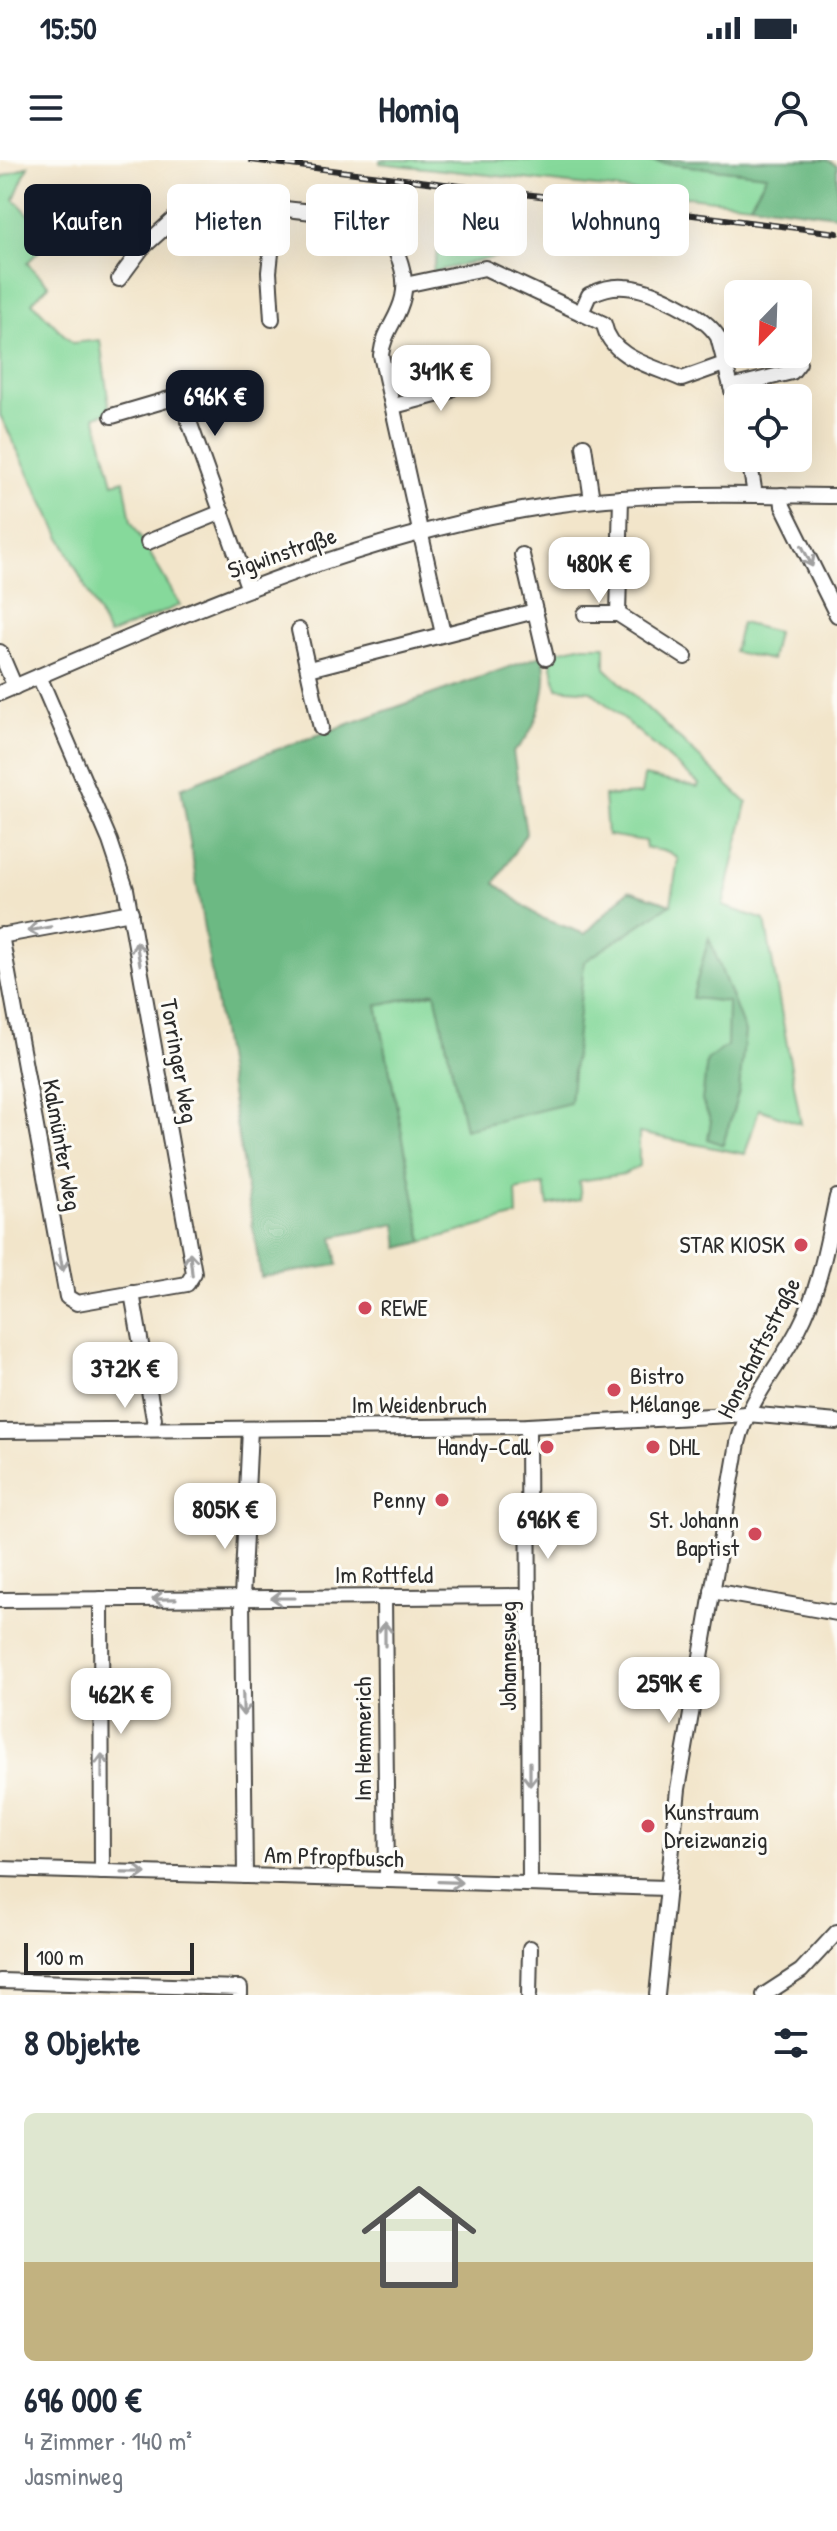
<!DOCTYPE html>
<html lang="de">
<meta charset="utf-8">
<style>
:root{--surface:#fff;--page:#f6f6f7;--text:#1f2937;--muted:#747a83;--accent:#111827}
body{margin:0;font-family:"Patrick Hand",sans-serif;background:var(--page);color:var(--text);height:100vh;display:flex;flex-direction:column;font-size:30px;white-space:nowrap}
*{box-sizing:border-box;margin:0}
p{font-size:26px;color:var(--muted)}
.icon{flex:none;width:44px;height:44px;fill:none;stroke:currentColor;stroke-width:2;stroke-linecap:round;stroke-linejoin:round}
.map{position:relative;height:1835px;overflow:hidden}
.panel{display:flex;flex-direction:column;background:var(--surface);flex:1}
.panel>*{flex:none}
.hud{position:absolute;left:24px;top:24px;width:790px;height:72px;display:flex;gap:16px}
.needle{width:52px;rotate:203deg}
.buttons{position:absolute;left:724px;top:120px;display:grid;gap:16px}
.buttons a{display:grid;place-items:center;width:88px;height:88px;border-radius:12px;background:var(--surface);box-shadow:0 8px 32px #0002;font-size:40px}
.scale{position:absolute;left:24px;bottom:20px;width:170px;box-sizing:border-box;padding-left:8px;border:4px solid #2b2b2b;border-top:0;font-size:22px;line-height:28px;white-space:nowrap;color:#2b2b2b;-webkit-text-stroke:6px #fdfcf7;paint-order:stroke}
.price{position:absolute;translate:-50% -68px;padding:0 18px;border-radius:16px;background:#fff;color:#222;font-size:26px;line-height:52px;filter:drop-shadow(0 2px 4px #0008)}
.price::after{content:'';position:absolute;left:50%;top:48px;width:24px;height:18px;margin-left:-12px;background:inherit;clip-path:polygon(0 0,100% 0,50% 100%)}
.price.current{background:var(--accent);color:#fff}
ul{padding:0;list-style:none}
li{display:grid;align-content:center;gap:16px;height:424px;padding:0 24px}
li span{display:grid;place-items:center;height:248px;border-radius:12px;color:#555}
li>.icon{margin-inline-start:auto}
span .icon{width:144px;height:144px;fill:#fffc;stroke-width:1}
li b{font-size:34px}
h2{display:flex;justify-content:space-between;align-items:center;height:96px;padding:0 24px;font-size:34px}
.chip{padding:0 28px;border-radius:12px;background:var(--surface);box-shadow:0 8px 32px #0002;font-size:28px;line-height:72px}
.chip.current{background:var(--accent);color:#fff}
.status{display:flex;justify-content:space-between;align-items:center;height:56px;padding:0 40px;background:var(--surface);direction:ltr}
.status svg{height:22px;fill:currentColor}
header{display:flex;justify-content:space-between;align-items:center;height:104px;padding:0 24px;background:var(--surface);font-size:36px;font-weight:800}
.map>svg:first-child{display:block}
</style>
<div class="status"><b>15:50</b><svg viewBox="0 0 49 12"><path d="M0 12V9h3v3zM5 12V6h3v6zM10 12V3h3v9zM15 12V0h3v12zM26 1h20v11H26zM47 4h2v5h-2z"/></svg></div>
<header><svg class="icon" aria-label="menu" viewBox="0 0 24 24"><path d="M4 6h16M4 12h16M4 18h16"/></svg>Homiq<svg class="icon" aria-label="person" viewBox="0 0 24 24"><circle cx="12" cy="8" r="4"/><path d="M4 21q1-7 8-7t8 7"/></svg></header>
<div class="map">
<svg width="837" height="1835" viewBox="0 0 837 1835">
<rect width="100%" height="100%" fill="#fdfcf7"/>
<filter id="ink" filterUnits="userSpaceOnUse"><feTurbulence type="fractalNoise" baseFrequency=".0125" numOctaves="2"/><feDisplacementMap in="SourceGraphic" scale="16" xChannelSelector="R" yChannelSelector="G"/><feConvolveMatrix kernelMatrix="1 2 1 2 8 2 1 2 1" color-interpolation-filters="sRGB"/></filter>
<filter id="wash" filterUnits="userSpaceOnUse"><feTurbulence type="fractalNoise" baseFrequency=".006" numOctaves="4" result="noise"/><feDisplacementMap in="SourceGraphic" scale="32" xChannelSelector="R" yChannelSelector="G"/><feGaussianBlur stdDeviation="1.8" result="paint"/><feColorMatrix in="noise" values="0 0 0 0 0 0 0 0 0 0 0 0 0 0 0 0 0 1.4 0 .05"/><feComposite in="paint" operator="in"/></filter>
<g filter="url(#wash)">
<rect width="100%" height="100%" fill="#f2e5ca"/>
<g fill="#86d99b" stroke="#588263" stroke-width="2">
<path d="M380,0H637L767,15L750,44L380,3Z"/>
<path d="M28,6L14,39L52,78L27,103L49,125L32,142L72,183L100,180L110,252L95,256L113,323L124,320L131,361L180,445L109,475L0,255V18Z"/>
<path d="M450,47L495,53L496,97L432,112Z"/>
<path d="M741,463L777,472L771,500L734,492Z"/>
<path d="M579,486H605V508L747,643L723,746L765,760L801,964L759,949L745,994L639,973V1006L624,1014L579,1021L581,1039L548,1045L544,1025L516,1031L517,1056L423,1082L377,845L584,802L629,730L671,744L678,699L669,692L646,688L645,681L607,675L604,636L641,634L644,616L698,627L699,624L591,531L557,528L549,493Z"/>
</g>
<g fill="#6cb983" stroke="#4c7257" stroke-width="2">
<path d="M637,0H827L837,5V55L750,44L767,15Z"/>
<path d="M543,495C550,525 538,572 513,592L526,673L495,723L539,757L585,774L629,730L671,744L584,802L570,943L465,969L435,832L377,845L423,1082L399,1088L396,1064L333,1077L338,1105L261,1117L181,628L273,591Z"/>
<path d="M709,778L745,872L739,931L723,985L708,979L711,961L702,941L707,900L727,886L728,842L692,838Z"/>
</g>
</g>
<g filter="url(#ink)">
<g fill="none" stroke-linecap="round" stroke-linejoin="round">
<defs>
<g id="minor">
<path d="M119,119L142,88L196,39L366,58C391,68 409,111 403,137C398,160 384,170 381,195L443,474"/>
<path d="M405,125L485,108L581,153L589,135C602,129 611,126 625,127C651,128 705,155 718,177L738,253"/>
<path d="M581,153L604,164C610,198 653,206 682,219L724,204"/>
<path d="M272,159L269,112L276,46"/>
<path d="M731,227L792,212L799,203"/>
<path d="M394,246L447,232L466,217"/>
<path d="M112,256L180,236L248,427"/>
<path d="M584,286L592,340"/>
<path d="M749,298L755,335"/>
<path d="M782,335L783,346L837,455"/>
<path d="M621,338L618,454L685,497"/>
<path d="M148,382L222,352"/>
<path d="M522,395L546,498"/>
<path d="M585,454H618"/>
<path d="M299,470L321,568"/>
<path d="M0,492L15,527"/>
<path d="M309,509L535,451"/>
<path d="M0,533C180,456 352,376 547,346C643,331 741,335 837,336"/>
<path d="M1,775L67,1137L77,1143L187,1124L194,1113L126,729L110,681L39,516"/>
<path d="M0,776L131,752"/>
<path d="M132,1133L154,1259"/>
<path d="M528,1266L530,1724"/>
<path d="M0,1271L528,1266L747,1254L837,1262"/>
<path d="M712,1431L837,1453"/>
<path d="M384,1437L387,1720"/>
<path d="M101,1439L102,1712"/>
<path d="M0,1440L529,1436"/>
<path d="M0,1709L668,1728"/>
<path d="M245,1716L242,1438L250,1269"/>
<path d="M0,1821L240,1828V1835"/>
<path d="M529,1835L530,1788"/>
<path d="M657,1835L678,1629L738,1283C748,1240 779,1207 799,1168C821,1126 827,1082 837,1037"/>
<path d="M764,1835L801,1811L837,1772"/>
</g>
</defs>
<use href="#minor" stroke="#494743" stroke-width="18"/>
<use href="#minor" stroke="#fff" stroke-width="14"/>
<defs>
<path id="rail" d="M251,0L837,73"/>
</defs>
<use href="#rail" stroke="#2b2b2b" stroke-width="6"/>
<use href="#rail" stroke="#fdfcf7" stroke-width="3" stroke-dasharray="9" stroke-linecap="butt"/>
</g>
<defs><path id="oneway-shaft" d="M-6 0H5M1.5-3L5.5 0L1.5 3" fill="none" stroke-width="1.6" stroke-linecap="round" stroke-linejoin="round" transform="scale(2)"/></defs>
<g stroke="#a0a0a0">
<use href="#oneway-shaft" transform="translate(807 396) rotate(63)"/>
<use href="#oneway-shaft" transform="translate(39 769) rotate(170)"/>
<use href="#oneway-shaft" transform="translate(138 793) rotate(-100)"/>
<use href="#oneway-shaft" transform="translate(61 1100) rotate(80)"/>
<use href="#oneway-shaft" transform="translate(191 1104) rotate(-96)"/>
<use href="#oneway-shaft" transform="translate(283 1438) rotate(180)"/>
<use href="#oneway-shaft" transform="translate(164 1439) rotate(179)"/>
<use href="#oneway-shaft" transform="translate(385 1474) rotate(-90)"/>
<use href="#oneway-shaft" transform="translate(243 1544) rotate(89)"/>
<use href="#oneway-shaft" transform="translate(102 1606) rotate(-90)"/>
<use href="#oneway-shaft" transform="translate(530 1614) rotate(90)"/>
<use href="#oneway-shaft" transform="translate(134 1713) rotate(1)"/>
<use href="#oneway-shaft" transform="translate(450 1722) rotate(2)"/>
</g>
</g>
<g fill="#d1495b" stroke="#fdfcf7" stroke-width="3">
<circle cx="801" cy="1085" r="8"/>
<circle cx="365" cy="1148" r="8"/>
<circle cx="614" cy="1230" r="8"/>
<circle cx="547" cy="1287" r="8"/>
<circle cx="653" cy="1287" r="8"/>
<circle cx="442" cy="1340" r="8"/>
<circle cx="755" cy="1374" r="8"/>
<circle cx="648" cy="1666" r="8"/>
</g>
<g text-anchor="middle" stroke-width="6" stroke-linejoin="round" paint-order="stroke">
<g font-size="24" fill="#2b2b2b" stroke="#fdfcf7">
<text transform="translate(282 393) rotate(-19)" y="8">Sigwinstraße</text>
<text transform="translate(179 901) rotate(80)" y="8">Torringer Weg</text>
<text transform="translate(62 985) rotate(80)" y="8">Kalmünter Weg</text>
<text transform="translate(759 1188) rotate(-63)" y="8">Honschaftsstraße</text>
<text x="419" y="1253">Im Weidenbruch</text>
<text x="384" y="1423">Im Rottfeld</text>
<text transform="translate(508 1496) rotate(-90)" y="8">Johannesweg</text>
<text transform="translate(363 1579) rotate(-90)" y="8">Im Hemmerich</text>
<text transform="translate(334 1697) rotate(2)" y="8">Am Pfropfbusch</text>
</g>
<g font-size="24" fill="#2b2b2b" stroke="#fdfcf7" text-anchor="end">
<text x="785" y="1093">STAR KIOSK</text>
<text x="381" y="1156" text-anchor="start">REWE</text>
<text x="630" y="1224" text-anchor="start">Bistro<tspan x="630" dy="28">Mélange</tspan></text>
<text x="531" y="1295">Handy-Call</text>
<text x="669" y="1295" text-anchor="start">DHL</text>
<text x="426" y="1348">Penny</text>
<text x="739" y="1368">St. Johann<tspan x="739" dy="28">Baptist</tspan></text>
<text x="664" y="1660" text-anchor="start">Kunstraum<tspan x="664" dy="28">Dreizwanzig</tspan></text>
</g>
</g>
</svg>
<div class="buttons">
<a><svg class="needle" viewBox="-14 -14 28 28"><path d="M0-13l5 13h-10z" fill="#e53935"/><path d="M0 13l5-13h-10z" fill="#747a83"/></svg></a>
<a><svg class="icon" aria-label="locate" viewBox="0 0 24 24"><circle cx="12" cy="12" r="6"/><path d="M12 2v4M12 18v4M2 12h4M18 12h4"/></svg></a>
</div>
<div class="scale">100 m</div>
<b class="price" style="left:441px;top:253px">341K €</b>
<b class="price current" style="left:215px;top:278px">696K €</b>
<b class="price" style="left:599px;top:445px">480K €</b>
<b class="price" style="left:125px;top:1250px">372K €</b>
<b class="price" style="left:225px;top:1391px">805K €</b>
<b class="price" style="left:548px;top:1401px">696K €</b>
<b class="price" style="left:669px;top:1565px">259K €</b>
<b class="price" style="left:121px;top:1576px">462K €</b>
<div class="hud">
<a class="chip current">Kaufen</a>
<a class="chip">Mieten</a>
<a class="chip">Filter</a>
<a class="chip">Neu</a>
<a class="chip">Wohnung</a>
</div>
</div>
<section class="panel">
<h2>8 Objekte<svg class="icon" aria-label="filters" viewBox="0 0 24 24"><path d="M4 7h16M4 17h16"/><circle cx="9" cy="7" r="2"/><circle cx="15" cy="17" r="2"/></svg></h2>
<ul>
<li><span style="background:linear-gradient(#dfe7d0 60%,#c2b280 0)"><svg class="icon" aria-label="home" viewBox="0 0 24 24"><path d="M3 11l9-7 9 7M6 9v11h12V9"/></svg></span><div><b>696 000 €</b><p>4 Zimmer · 140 m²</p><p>Jasminweg</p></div></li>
</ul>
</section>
